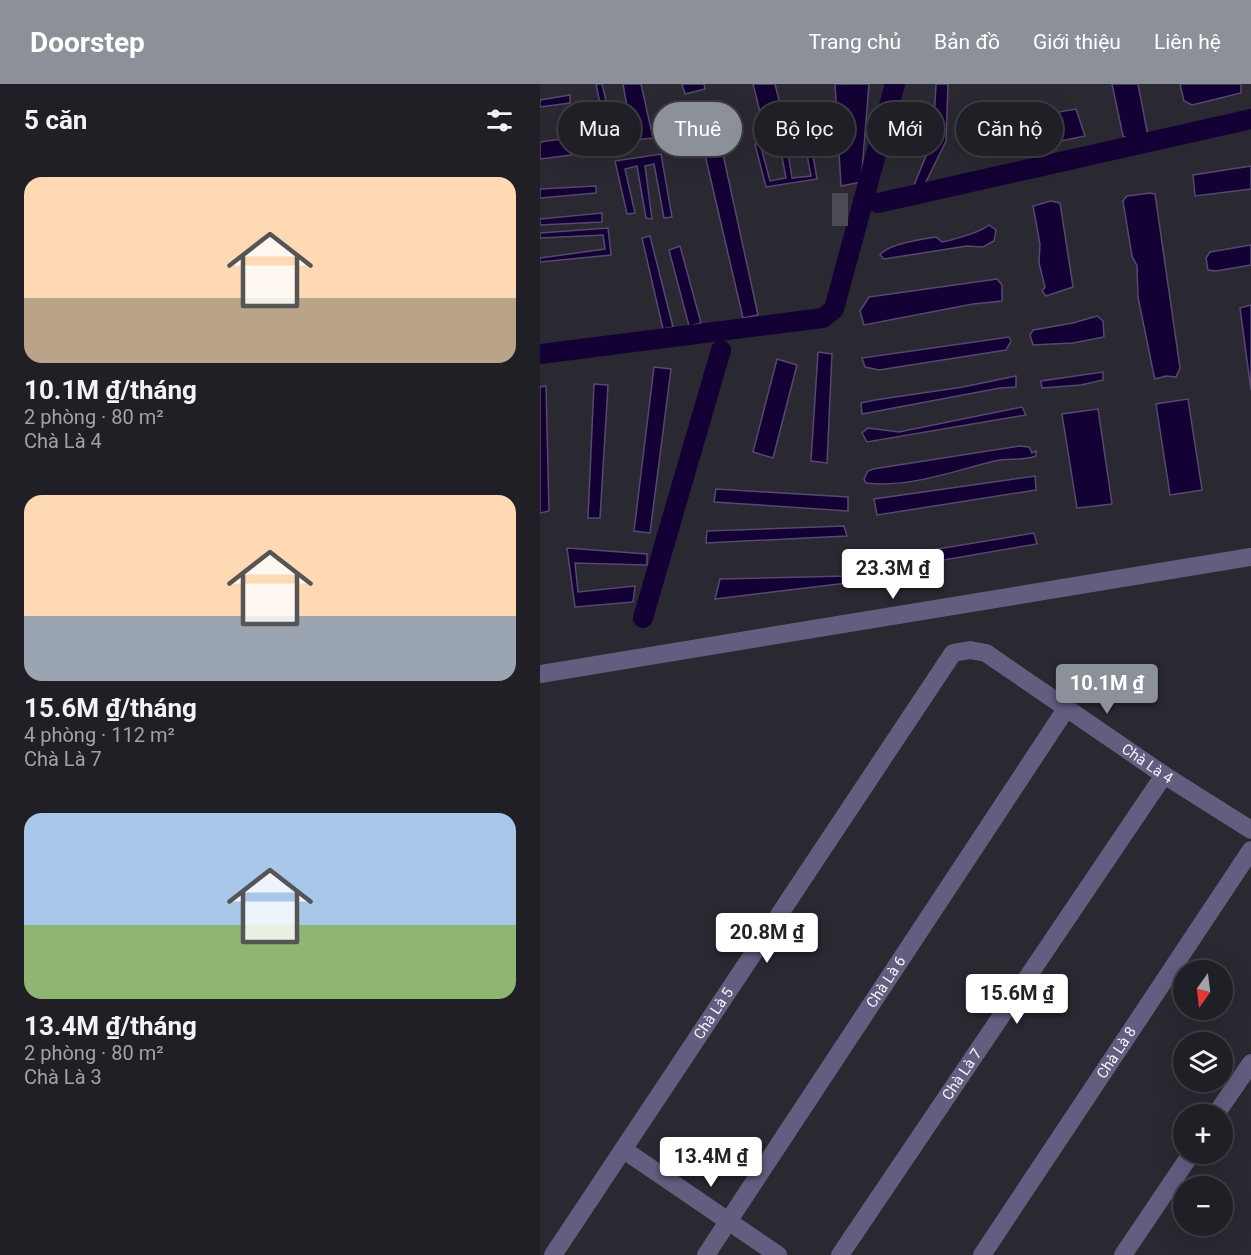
<!DOCTYPE html>
<html lang="vi">
<meta charset="utf-8">
<style>
:root{--surface:#201f25;--page:#2d2c32;--text:#f1f3f6;--muted:#a2a2a7;--line:#3d3d42;--accent:#8c9099}
body{margin:0;font-family:Roboto,sans-serif;background:var(--page);color:var(--text);height:100vh;display:flex;flex-direction:column;font-size:22px;white-space:nowrap}
*{box-sizing:border-box;margin:0}
p{font-size:20px;color:var(--muted)}
.icon{flex:none;width:33px;height:33px;fill:none;stroke:currentColor;stroke-width:2;stroke-linecap:round;stroke-linejoin:round}
.map{position:relative;flex:1;overflow:hidden}
.side{display:flex;flex-direction:column;background:var(--surface);width:540px}
.side>*{flex:none}
.guide{position:absolute;left:18px;top:18px;width:570px;height:54px;display:flex;gap:12px}
.needle{width:39px;rotate:194deg}
.fabs{position:absolute;left:633px;top:876px;display:grid;gap:12px}
.fabs a{display:grid;place-items:center;width:60px;height:60px;border-radius:50%;background:var(--surface);box-shadow:0 6px 24px #0002,0 0 0 2px var(--line);font-size:30px}
.price{position:absolute;translate:-50% -51px;padding:0 14px;border-radius:6px;background:#fff;color:#222;font-size:20px;line-height:39px;filter:drop-shadow(0 2px 3px #0008)}
.price::after{content:'';position:absolute;left:50%;top:36px;width:18px;height:14px;margin-left:-9px;background:inherit;clip-path:polygon(0 0,100% 0,50% 100%)}
.price.on{background:var(--accent);color:#fff}
ul{padding:0;list-style:none}
li{display:grid;align-content:center;gap:12px;height:318px;padding:0 24px}
li span{display:grid;place-items:center;height:186px;border-radius:18px;color:#555}
li>.icon{margin-inline-start:auto}
span .icon{width:108px;height:108px;fill:#fffc;stroke-width:1}
li b{font-size:26px}
h2{display:flex;justify-content:space-between;align-items:center;height:72px;padding:0 24px;font-size:26px}
.pill{padding:0 21px;border-radius:27px;background:var(--surface);box-shadow:0 6px 24px #0002,0 0 0 2px var(--line);font-size:21px;line-height:54px}
.pill.on{background:var(--accent);color:#fff}
header{display:flex;align-items:center;gap:36px;box-sizing:border-box;height:84px;padding:0 30px;background:var(--accent);color:#fff}
header strong{font-size:28px}
nav{display:flex;gap:33px;margin-inline-start:auto;font-size:21px}
main{display:flex;flex:1;min-height:0}
.map>svg:first-child{display:block}
</style>
<header>
<strong>Doorstep</strong>
<nav><a>Trang chủ</a><a>Bản đồ</a><a>Giới thiệu</a><a>Liên hệ</a></nav>
</header>
<main>
<section class="side">
<h2>5 căn<svg class="icon" aria-label="filters" viewBox="0 0 24 24"><path d="M4 7h16M4 17h16"/><circle cx="9" cy="7" r="2"/><circle cx="15" cy="17" r="2"/></svg></h2>
<ul>
<li><span style="background:linear-gradient(#ffd9b3 65%,#b9a48a 0)"><svg class="icon" aria-label="home" viewBox="0 0 24 24"><path d="M3 11l9-7 9 7M6 9v11h12V9"/></svg></span><div><b>10.1M ₫/tháng</b><p>2 phòng · 80 m²</p><p>Chà Là 4</p></div></li>
<li><span style="background:linear-gradient(#ffd9b3 65%,#9aa5b1 0)"><svg class="icon" aria-label="home" viewBox="0 0 24 24"><path d="M3 11l9-7 9 7M6 9v11h12V9"/></svg></span><div><b>15.6M ₫/tháng</b><p>4 phòng · 112 m²</p><p>Chà Là 7</p></div></li>
<li><span style="background:linear-gradient(#a9c7e8 60%,#8fb573 0)"><svg class="icon" aria-label="home" viewBox="0 0 24 24"><path d="M3 11l9-7 9 7M6 9v11h12V9"/></svg></span><div><b>13.4M ₫/tháng</b><p>2 phòng · 80 m²</p><p>Chà Là 3</p></div></li>
</ul>
</section>
<div class="map">
<svg width="711" height="1171" viewBox="0 0 711 1171">
<rect width="100%" height="100%" fill="#2a2931"/>
<g fill="#130034" stroke="#56496f" stroke-width="1.5">
<path d="M56,0H62L78,66L70,68Z"/>
<path d="M83,0H101L113,54L93,56Z"/>
<path d="M142,0H164L165,5L145,10Z"/>
<path d="M213,0H235L243,33L222,36Z"/>
<path d="M295,0H329L321,98L301,102Z"/>
<path d="M396,0H408L406,57L381,108L372,106L393,55Z"/>
<path d="M572,0H598L608,52L603,57H592L583,52Z"/>
<path d="M640,0H701V9L652,21L644,17Z"/>
<path d="M30,11V19L0,23V16Z"/>
<path d="M536,25L545,52L441,73L434,43Z"/>
<path d="M174,29L218,231L203,234L156,32Z"/>
<path d="M269,48L277,95L226,103L215,60L220,59L230,97L246,94L238,52L245,51L252,94L271,92L263,50Z"/>
<path d="M43,52L46,69L0,75V58Z"/>
<path d="M121,70L132,133L124,134L114,80L105,82L112,135L106,134L97,82L85,85L95,129L87,130L75,77Z"/>
<path d="M711,82V105L655,112L653,91Z"/>
<path d="M56,102V109L0,114V105Z"/>
<path d="M610,109L615,110L640,284L636,293L626,292L615,295L613,287L598,213L597,182L592,172L583,117L587,112Z"/>
<path d="M511,117L520,119L533,203L506,212L502,207L505,203L499,179L500,160L493,122Z"/>
<path d="M62,129V138L0,141V135Z"/>
<path d="M449,141L456,146L454,157L443,163L427,162L344,175L340,171C347,160 382,155 396,153L402,158C413,156 441,148 449,141Z"/>
<path d="M68,144L71,171L0,178V174L65,165L63,151L0,154V149Z"/>
<path d="M110,152L133,243L123,245L102,154Z"/>
<path d="M711,161V181L676,187L668,186L666,174L670,168Z"/>
<path d="M140,162L161,239L149,242L129,166Z"/>
<path d="M457,195L462,201V217L433,220L324,241L320,227L329,213Z"/>
<path d="M711,221V306L700,224Z"/>
<path d="M557,232L563,237L564,253L533,259L493,261L490,251L493,246L533,239Z"/>
<path d="M469,253L471,257L466,266L339,286L325,283L322,274Z"/>
<path d="M278,268L292,270L287,379L271,377Z"/>
<path d="M237,275L257,281L233,374L213,368Z"/>
<path d="M114,283L131,285L110,449L94,447Z"/>
<path d="M563,288V296L541,301L502,304L501,297Z"/>
<path d="M476,292V303L460,304L322,330L321,319L335,316L423,303Z"/>
<path d="M54,300L68,301L60,434H48Z"/>
<path d="M6,302L9,427L0,429V303Z"/>
<path d="M648,315L662,406L630,411L616,320Z"/>
<path d="M482,323L486,331L327,358L322,349L328,344L359,348Z"/>
<path d="M558,325L572,420L537,424L522,330Z"/>
<path d="M480,362L489,363L492,369L496,367V372C482,377 469,374 455,377C413,387 369,404 326,399L324,395L328,387L333,385Z"/>
<path d="M495,392L496,406L337,431L334,415Z"/>
<path d="M176,405L308,413V427L174,418Z"/>
<path d="M304,442L307,452L166,459L167,447Z"/>
<path d="M494,449L497,460L345,486L343,474Z"/>
<path d="M27,464L107,470V481L35,479L38,508L95,502L93,518L35,523Z"/>
<path d="M307,492V499L175,515L180,495Z"/>
</g>
<g fill="none" stroke-linecap="round" stroke-linejoin="round">
<g stroke="#130034" stroke-width="20">
<path d="M338,119L711,35"/>
<path d="M0,270L283,234L294,225L355,0"/>
<path d="M103,534L181,266"/>
</g>
</g>
<rect fill="#4c4b54" x="292" y="109" width="16" height="33"/>
<g fill="none" stroke-linecap="round" stroke-linejoin="round">
<g stroke="#635e80" stroke-width="18">
<path d="M0,590L711,473"/>
<path d="M676,1030L711,979"/>
<path d="M84,1066L238,1171"/>
<path id="s1" d="M13,1171L413,569L430,566L446,569L624,691L711,746"/>
<path id="s2" d="M166,1171L526,625"/>
<path id="s3" d="M300,1171L624,691"/>
<path id="s4" d="M442,1171L711,766"/>
<path d="M583,1171L651,1070"/>
</g>
</g>
<g text-anchor="middle" stroke-width="6" stroke-linejoin="round" paint-order="stroke">
<g font-size="15" fill="#f3f2f8" stroke="#2a2931">
<text dy="5" stroke="none"><textPath href="#s1" startOffset="952">Chà Là 4</textPath></text>
<text dy="5" stroke="none"><textPath href="#s2" startOffset="327">Chà Là 6</textPath></text>
<text dy="5" stroke="none"><textPath href="#s1" startOffset="290">Chà Là 5</textPath></text>
<text dy="5" stroke="none"><textPath href="#s4" startOffset="243">Chà Là 8</textPath></text>
<text dy="5" stroke="none"><textPath href="#s3" startOffset="218">Chà Là 7</textPath></text>
</g>
</g>
</svg>
<div class="fabs">
<a><svg class="needle" viewBox="-14 -14 28 28"><path d="M0-13l5 13h-10z" fill="#e53935"/><path d="M0 13l5-13h-10z" fill="#a2a2a7"/></svg></a>
<a><svg class="icon" aria-label="layers" viewBox="0 0 24 24"><path d="M12 4l9 5-9 5-9-5zM3 14l9 5 9-5"/></svg></a>
<a>+</a>
<a>−</a>
</div>
<b class="price" style="left:353px;top:516px">23.3M ₫</b>
<b class="price on" style="left:567px;top:631px">10.1M ₫</b>
<b class="price" style="left:227px;top:880px">20.8M ₫</b>
<b class="price" style="left:477px;top:941px">15.6M ₫</b>
<b class="price" style="left:171px;top:1104px">13.4M ₫</b>
<div class="guide">
<a class="pill">Mua</a>
<a class="pill on">Thuê</a>
<a class="pill">Bộ lọc</a>
<a class="pill">Mới</a>
<a class="pill">Căn hộ</a>
</div>
</div>
</main>
